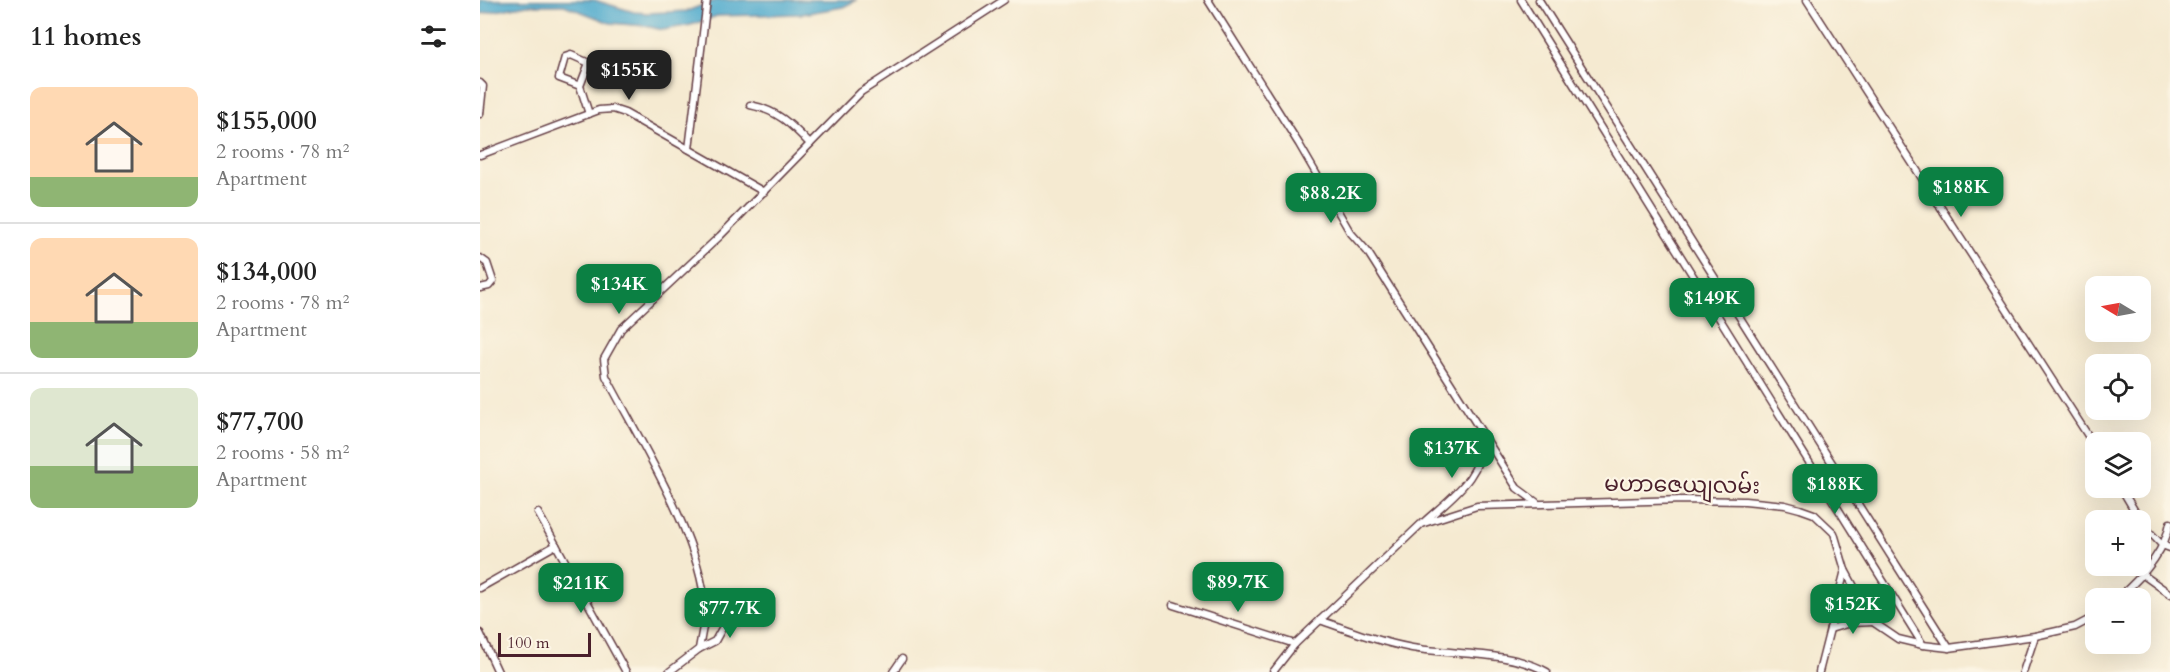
<!DOCTYPE html>
<meta charset="utf-8">
<style>
:root{--surface:#fff;--page:#f6f6f6;--text:#222;--muted:#767676;--line:#e0e0e0;--accent:#0b8043}
body{margin:0;font-family:Cardo,"Noto Sans Myanmar",serif;background:var(--page);color:var(--text);height:100vh;display:flex;flex-direction:column;font-size:22px;white-space:nowrap}
*{box-sizing:border-box;margin:0}
p{font-size:20px;color:var(--muted)}
.icon{flex:none;width:33px;height:33px;fill:none;stroke:currentColor;stroke-width:2;stroke-linecap:round;stroke-linejoin:round}
.map{position:relative;flex:1;overflow:hidden}
.sheet{display:flex;flex-direction:column;background:var(--surface);width:480px}
.sheet>*{flex:none}
.needle{width:39px;rotate:280deg}
.fabs{position:absolute;left:1605px;top:276px;display:grid;gap:12px}
.fabs a{display:grid;place-items:center;width:66px;height:66px;border-radius:12px;background:var(--surface);box-shadow:0 6px 24px #0002;font-size:30px}
.scale{position:absolute;left:18px;bottom:15px;width:93px;box-sizing:border-box;padding-left:6px;border:3px solid #4a1f2b;border-top:0;font-size:16px;line-height:21px;white-space:nowrap;color:#4a1f2b;-webkit-text-stroke:4px #fcf5e5;paint-order:stroke}
.price{position:absolute;translate:-50% -51px;padding:0 14px;border-radius:12px;background:var(--accent);color:#fff;font-size:20px;line-height:39px;filter:drop-shadow(0 2px 3px #0008)}
.price::after{content:'';position:absolute;left:50%;top:36px;width:18px;height:14px;margin-left:-9px;background:inherit;clip-path:polygon(0 0,100% 0,50% 100%)}
.price.on{background:#222;color:#fff}
ul{padding:0;list-style:none}
li{display:flex;align-items:center;gap:18px;height:150px;padding:0 30px}
li+li{border-top:2px solid var(--line)}
li span{display:grid;place-items:center;flex:none;width:168px;height:120px;border-radius:12px;color:#555}
li>.icon{margin-inline-start:auto}
span .icon{width:72px;height:72px;fill:#fffc;stroke-width:1}
li b{font-size:26px}
h2{display:flex;justify-content:space-between;align-items:center;height:72px;padding:0 30px;font-size:26px}
main{display:flex;flex:1;min-height:0}
.map>svg:first-child{display:block}
</style>
<main>
<section class="sheet">
<h2>11 homes<svg class="icon" aria-label="filters" viewBox="0 0 24 24"><path d="M4 7h16M4 17h16"/><circle cx="9" cy="7" r="2"/><circle cx="15" cy="17" r="2"/></svg></h2>
<ul>
<li><span style="background:linear-gradient(#ffd9b3 75%,#8fb573 0)"><svg class="icon" aria-label="home" viewBox="0 0 24 24"><path d="M3 11l9-7 9 7M6 9v11h12V9"/></svg></span><div><b>$155,000</b><p>2 rooms · 78 m²</p><p>Apartment</p></div></li>
<li><span style="background:linear-gradient(#ffd9b3 70%,#8fb573 0)"><svg class="icon" aria-label="home" viewBox="0 0 24 24"><path d="M3 11l9-7 9 7M6 9v11h12V9"/></svg></span><div><b>$134,000</b><p>2 rooms · 78 m²</p><p>Apartment</p></div></li>
<li><span style="background:linear-gradient(#dfe7d0 65%,#8fb573 0)"><svg class="icon" aria-label="home" viewBox="0 0 24 24"><path d="M3 11l9-7 9 7M6 9v11h12V9"/></svg></span><div><b>$77,700</b><p>2 rooms · 58 m²</p><p>Apartment</p></div></li>
</ul>
</section>
<div class="map">
<svg width="1690" height="672" viewBox="0 0 1690 672">
<rect width="100%" height="100%" fill="#fcf5e5"/>
<filter id="ink" filterUnits="userSpaceOnUse"><feTurbulence type="fractalNoise" baseFrequency=".0167" numOctaves="2"/><feDisplacementMap in="SourceGraphic" scale="12" xChannelSelector="R" yChannelSelector="G"/><feConvolveMatrix kernelMatrix="1 2 1 2 8 2 1 2 1" color-interpolation-filters="sRGB"/></filter>
<filter id="wash" filterUnits="userSpaceOnUse"><feTurbulence type="fractalNoise" baseFrequency=".008" numOctaves="4" result="noise"/><feDisplacementMap in="SourceGraphic" scale="24" xChannelSelector="R" yChannelSelector="G"/><feGaussianBlur stdDeviation="1.35" result="paint"/><feColorMatrix in="noise" values="0 0 0 0 0 0 0 0 0 0 0 0 0 0 0 0 0 1.4 0 .05"/><feComposite in="paint" operator="in"/></filter>
<g filter="url(#wash)">
<rect width="100%" height="100%" fill="#f5ead1"/>
<path fill="#50aacd" stroke="#4d647c" stroke-width="1.5" d="M0,0H114L154,12L168,13L207,11L236,0H377L363,7L322,14L237,16L211,25L183,30L165,26L130,23L84,5H47L0,14Z"/>
</g>
<g filter="url(#ink)">
<g fill="none" stroke-linecap="round" stroke-linejoin="round">
<defs>
<g id="street">
<path d="M728,0L819,144L870,232L887,251L1037,488L1056,502"/>
<path d="M1041,0L1443,645"/>
<path d="M1059,0L1469,648"/>
<path d="M1327,0L1616,448"/>
<path d="M0,83L3,86L0,114"/>
<path d="M100,86L79,78L85,57L91,55L109,63L100,86L109,114"/>
<path d="M270,105C297,110 311,124 330,144"/>
<path d="M209,149L227,0"/>
<path d="M0,155L119,110L133,109L145,113L284,192"/>
<path d="M0,258L7,263L13,281L9,286L0,288"/>
<path d="M1641,488L1660,520"/>
<path d="M944,522C971,497 1006,475 1001,435"/>
<path d="M1660,522L1682,545L1690,548"/>
<path d="M76,545L146,672"/>
<path d="M1662,574L1690,594"/>
<path d="M0,588L76,545L58,513"/>
<path d="M1638,598C1660,579 1685,552 1690,523"/>
<path d="M693,605L815,644"/>
<path d="M840,620C871,631 900,642 932,648C973,655 1031,651 1067,672"/>
<path d="M1350,629L1370,623L1393,622"/>
<path d="M0,633L18,672"/>
<path d="M219,649L235,641L256,603"/>
<path d="M189,672L219,649C221,636 225,621 225,608C222,539 158,438 126,376L124,359L141,329L240,236L381,92L524,0"/>
<path d="M413,672L422,659"/>
<path d="M793,672L815,644L941,524L997,506L1204,500L1265,501L1305,505L1320,509L1334,514L1354,533L1365,570L1393,622L1418,639L1443,645L1469,648L1555,636L1595,627L1616,616"/>
<path d="M1339,672L1365,570"/>
<path d="M1543,672L1555,636"/>
</g>
</defs>
<use href="#street" stroke="#643d44" stroke-width="9"/>
<use href="#street" stroke="#fff" stroke-width="6"/>
</g>
</g>
<g text-anchor="middle" stroke-width="4.5" stroke-linejoin="round" paint-order="stroke">
<g font-size="22" fill="#4a1f2b" stroke="#fcf5e5">
<text transform="translate(1202 484) rotate(1)" y="8">မဟာဇေယျလမ်း</text>
</g>
</g>
</svg>
<div class="fabs">
<a><svg class="needle" viewBox="-14 -14 28 28"><path d="M0-13l5 13h-10z" fill="#e53935"/><path d="M0 13l5-13h-10z" fill="#767676"/></svg></a>
<a><svg class="icon" aria-label="locate" viewBox="0 0 24 24"><circle cx="12" cy="12" r="6"/><path d="M12 2v4M12 18v4M2 12h4M18 12h4"/></svg></a>
<a><svg class="icon" aria-label="layers" viewBox="0 0 24 24"><path d="M12 4l9 5-9 5-9-5zM3 14l9 5 9-5"/></svg></a>
<a>+</a>
<a>−</a>
</div>
<div class="scale">100 m</div>
<b class="price on" style="left:149px;top:101px">$155K</b>
<b class="price" style="left:1481px;top:218px">$188K</b>
<b class="price" style="left:851px;top:224px">$88.2K</b>
<b class="price" style="left:139px;top:315px">$134K</b>
<b class="price" style="left:1232px;top:329px">$149K</b>
<b class="price" style="left:972px;top:479px">$137K</b>
<b class="price" style="left:1355px;top:515px">$188K</b>
<b class="price" style="left:758px;top:613px">$89.7K</b>
<b class="price" style="left:101px;top:614px">$211K</b>
<b class="price" style="left:1373px;top:635px">$152K</b>
<b class="price" style="left:250px;top:639px">$77.7K</b>
</div>
</main>
